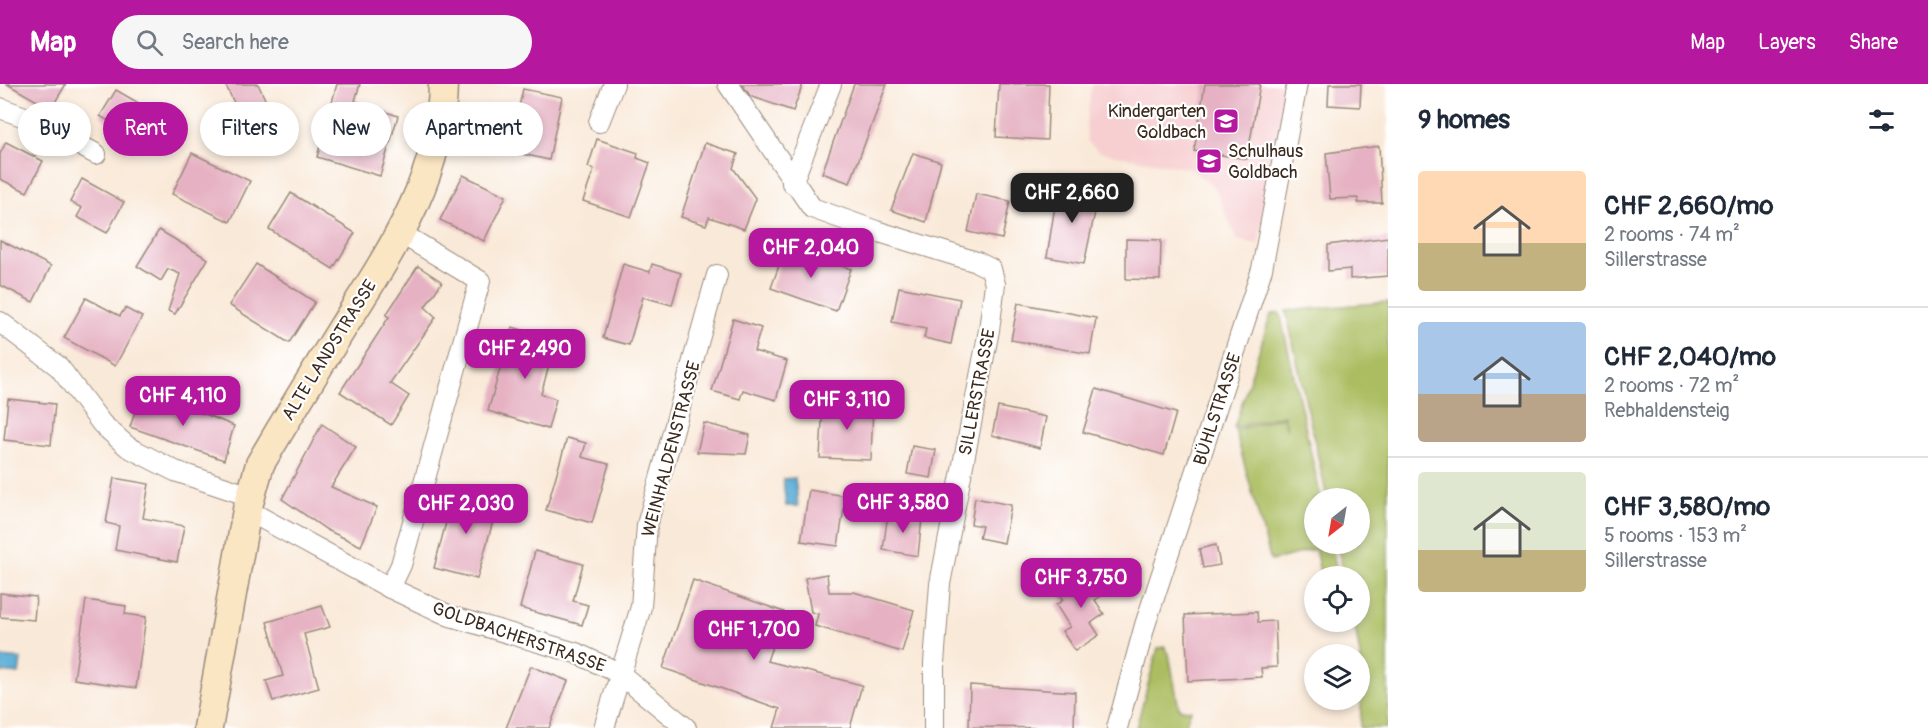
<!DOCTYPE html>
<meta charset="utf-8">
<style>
:root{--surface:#fff;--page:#f6f6f7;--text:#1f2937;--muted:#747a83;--line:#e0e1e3;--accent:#b5179e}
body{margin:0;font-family:Pangolin,sans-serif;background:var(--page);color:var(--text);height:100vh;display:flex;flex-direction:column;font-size:22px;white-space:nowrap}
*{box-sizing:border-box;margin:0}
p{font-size:20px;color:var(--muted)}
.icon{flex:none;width:33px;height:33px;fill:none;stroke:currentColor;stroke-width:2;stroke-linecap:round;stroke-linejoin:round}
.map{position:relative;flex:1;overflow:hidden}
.side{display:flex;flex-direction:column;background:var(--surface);width:540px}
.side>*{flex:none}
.hud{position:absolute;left:18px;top:18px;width:570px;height:54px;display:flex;gap:12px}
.needle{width:39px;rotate:211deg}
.controls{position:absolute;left:1304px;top:404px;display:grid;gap:12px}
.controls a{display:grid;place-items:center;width:66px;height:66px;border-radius:50%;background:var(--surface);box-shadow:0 3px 9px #0003;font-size:30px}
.price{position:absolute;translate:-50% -51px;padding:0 14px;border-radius:12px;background:var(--accent);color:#fff;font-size:20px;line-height:39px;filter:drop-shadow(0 2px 3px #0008)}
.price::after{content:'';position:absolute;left:50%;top:36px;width:18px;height:14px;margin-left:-9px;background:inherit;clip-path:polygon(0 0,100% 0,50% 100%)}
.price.current{background:#222;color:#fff}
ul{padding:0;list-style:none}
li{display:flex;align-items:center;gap:18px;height:150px;padding:0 30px}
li+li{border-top:2px solid var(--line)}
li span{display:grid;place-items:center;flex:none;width:168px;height:120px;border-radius:6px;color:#555}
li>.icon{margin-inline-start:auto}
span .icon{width:72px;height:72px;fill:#fffc;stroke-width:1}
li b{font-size:26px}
h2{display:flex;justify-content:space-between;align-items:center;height:72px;padding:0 30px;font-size:26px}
.tag{padding:0 21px;border-radius:27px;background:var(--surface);box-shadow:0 3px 9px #0003;font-size:21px;line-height:54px}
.tag.current{background:var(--accent);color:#fff}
header{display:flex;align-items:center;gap:36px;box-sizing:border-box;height:84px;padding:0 30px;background:var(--accent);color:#fff}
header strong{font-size:28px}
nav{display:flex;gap:33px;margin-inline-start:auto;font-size:21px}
.search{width:420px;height:54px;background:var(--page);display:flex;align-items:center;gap:15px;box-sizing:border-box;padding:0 21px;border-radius:33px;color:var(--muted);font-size:22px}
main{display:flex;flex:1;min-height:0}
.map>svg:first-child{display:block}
</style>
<header>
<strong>Map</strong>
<div class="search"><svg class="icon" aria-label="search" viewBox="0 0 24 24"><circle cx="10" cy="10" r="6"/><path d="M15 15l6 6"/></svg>Search here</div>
<nav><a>Map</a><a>Layers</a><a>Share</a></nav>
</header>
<main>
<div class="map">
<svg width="1388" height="644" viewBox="0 0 1388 644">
<rect width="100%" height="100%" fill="#fff"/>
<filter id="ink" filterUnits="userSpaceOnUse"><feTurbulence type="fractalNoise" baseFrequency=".0167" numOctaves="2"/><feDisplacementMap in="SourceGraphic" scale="12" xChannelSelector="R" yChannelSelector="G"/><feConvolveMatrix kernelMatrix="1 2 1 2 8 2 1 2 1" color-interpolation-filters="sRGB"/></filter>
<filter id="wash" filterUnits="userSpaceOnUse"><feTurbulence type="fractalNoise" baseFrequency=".008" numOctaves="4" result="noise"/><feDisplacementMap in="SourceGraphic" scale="24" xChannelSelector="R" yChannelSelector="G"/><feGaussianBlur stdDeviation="1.35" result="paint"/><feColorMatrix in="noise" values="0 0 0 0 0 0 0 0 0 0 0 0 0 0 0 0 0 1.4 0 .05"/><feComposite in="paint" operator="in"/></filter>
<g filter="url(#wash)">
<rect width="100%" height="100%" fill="#f9e9d8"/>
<path fill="#f7cfd1" d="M1092,0H1287L1258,160L1237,156L1214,103L1191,85L1099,68L1087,57L1086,40Z"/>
<g fill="#abbd61" stroke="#737440" stroke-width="1.5">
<path d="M1388,218V644H1360L1363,588L1354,537H1359V492H1344L1337,459H1359V414H1327L1286,227Z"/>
<path d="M1280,229L1321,414H1314V459H1331L1338,492H1321L1315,465L1271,477L1235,346L1283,333L1287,345L1284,331L1234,344L1271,230Z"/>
<path d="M1165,563L1169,570L1179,625L1191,626L1184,644H1136L1158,564Z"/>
</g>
<g fill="#5baed7" stroke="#4b6c7a" stroke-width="1.5">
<path d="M795,394L798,422H786L783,395Z"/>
<path d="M0,573L21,575L19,590L0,588Z"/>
</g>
<g id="blocks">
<g fill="#e6b2c3">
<path d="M7,0H66L51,25Z"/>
<path d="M225,0H258L269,24L243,37Z"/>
<path d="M337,0H360L355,17L398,32L380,92L317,73Z"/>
<path d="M742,0H803L793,27L750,12Z"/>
<path d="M854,0H887L850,99L822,89Z"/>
<path d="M999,0H1049L1047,56L996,53Z"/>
<path d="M1205,0H1260L1247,75L1194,67Z"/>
<path d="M1329,0H1361L1360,23L1328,21Z"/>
<path d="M523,5L562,13L549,76L509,67Z"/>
<path d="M116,6L163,33L143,66L109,46L112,39L100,32Z"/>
<path d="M597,55L638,69L637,74L650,79L631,133L583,117L594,85L588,83Z"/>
<path d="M6,58L43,77L27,108L0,95V70Z"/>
<path d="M705,59L738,70L733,84L756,115L744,145L709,133L706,141L681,133Z"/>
<path d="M1379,62L1382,119H1358V114L1330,115L1326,69Z"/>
<path d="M192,69L250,97L230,138L172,110Z"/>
<path d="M913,69L941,78L926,138L891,126Z"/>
<path d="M463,91L506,112L484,157L440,136Z"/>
<path d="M82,95L124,118L107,149L77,133L82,124L70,118Z"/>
<path d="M1058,102L1099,109L1084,180L1047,173Z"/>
<path d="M291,109L355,149L333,185L269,145Z"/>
<path d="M976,110L1010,117L1002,155L968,148Z"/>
<path d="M159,146L208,175L175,230L168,227L180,190L168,185L161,197L137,182Z"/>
<path d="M1388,153V192L1350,195V185L1328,187V161Z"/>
<path d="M1126,155L1161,156L1160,196L1126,195Z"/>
<path d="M0,156L51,182L33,218L0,201Z"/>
<path d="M786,162L851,185L836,227L771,204Z"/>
<path d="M256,180L315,218L289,259L229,221Z"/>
<path d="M623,180L650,188L652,180L681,189L672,221L643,213L629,261L603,254Z"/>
<path d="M418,182L442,198L425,223L436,233L390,299L409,312L391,341L340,308L389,233L386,231Z"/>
<path d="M899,203L960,215L951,260L924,254L926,245L892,238Z"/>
<path d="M86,214L120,232L125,224L142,233L115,282L64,254Z"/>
<path d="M1018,219L1096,234L1090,270L1011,256Z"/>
<path d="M733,235L761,244L754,267L787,277L776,316L743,306L740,315L712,307Z"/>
<path d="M512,243L556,256L541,310L556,315L548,345L488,327Z"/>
<path d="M1096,305L1176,329L1164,371L1083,348Z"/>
<path d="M140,312L205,330L234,342L224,376L130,343Z"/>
<path d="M8,315L55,320L51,361L4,356Z"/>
<path d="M823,318L873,320L871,376L820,374Z"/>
<path d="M998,323L1046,333L1040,364L992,351Z"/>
<path d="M704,339L750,351L746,370L697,368Z"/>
<path d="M322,340L356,363L331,403L377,423L361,462L327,446L282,415Z"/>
<path d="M567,354L586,359L582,373L609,380L592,439L546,426Z"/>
<path d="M912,362L936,366L931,394L907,390Z"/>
<path d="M114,394L149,400L143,434L184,442L177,478L115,466L119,442L106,439Z"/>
<path d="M809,406L846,412L838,462L801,457Z"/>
<path d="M454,408L498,419L477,495L434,484Z"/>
<path d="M975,414L1011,421L1004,459L979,454L982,442L971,440Z"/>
<path d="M888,429L922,434L918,472L883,466Z"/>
<path d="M1216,461L1220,481L1203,484L1199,465Z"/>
<path d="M535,467L583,480L573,517L588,521L582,541L520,524Z"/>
<path d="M1092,486L1107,508L1095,516L1104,530L1091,539L1099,551L1075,567L1062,547L1070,543L1056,521L1063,516L1058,508Z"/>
<path d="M827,490L829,508H854L914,526L902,568L815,542L818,530L811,528L805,494Z"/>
<path d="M693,496L784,528L767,577L862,601L850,644H774L780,625L663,584Z"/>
<path d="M0,509L36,513L34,536L0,533Z"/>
<path d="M86,516L126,522L125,530L146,533L136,604L74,595Z"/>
<path d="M322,522L330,543L304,550L319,604L273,617L266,597L283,592L267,538Z"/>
<path d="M1257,528L1258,538L1275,537L1277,583L1261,584L1262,593L1188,597L1185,531Z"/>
<path d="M531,582L568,597L549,644H506Z"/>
<path d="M970,601L1075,608L1074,644L969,643Z"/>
</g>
</g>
</g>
<g filter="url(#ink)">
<use href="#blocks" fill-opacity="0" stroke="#9a8a7b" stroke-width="1.5"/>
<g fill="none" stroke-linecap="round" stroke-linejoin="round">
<defs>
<g id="minor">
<path d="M728,0L812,124L876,147L977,178L991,185L995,200L989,246L940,500L934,579V644"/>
<path d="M0,24L33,36L96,70"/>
<path d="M599,38L614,0"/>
<path d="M792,99L831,0"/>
<path d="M0,238L59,283L102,340L128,363L175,387L250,412"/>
<path d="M247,426L390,504L450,532L576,569L619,589L686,644"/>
<path d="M390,504L401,481L480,197L402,150"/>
<path d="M604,644L641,523L647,441L717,191"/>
<path d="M1117,644L1145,541L1262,185L1297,0"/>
</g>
<path id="secondary" d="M208,644L247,426L260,380C287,334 315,288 343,243C391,167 442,92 443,0"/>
</defs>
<use href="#minor" stroke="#9a8a7b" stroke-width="22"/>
<use href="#secondary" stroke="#9a8a7b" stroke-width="31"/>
<use href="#minor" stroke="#fff" stroke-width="20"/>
<use href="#secondary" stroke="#fbe6c4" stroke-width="28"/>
</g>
</g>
<defs>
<symbol id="school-square" viewBox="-11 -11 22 22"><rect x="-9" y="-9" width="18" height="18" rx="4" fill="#b5179e" stroke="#fff"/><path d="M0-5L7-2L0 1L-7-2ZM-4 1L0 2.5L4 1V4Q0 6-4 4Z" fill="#fff"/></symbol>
</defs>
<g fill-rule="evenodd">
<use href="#school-square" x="1211" y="22" width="30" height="30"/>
<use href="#school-square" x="1194" y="62" width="30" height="30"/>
</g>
<g text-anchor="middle" stroke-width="4.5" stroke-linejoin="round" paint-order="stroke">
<g font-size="18" fill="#3b2a1e" stroke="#fff" text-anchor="end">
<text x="1206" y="33">Kindergarten<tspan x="1206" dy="21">Goldbach</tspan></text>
<text x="1228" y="73" text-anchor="start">Schulhaus<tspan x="1228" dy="21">Goldbach</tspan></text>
</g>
<g font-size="18" fill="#3b2a1e" stroke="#fff">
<text transform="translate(329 266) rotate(-58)" y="6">ALTE LANDSTRASSE</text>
<text transform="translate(977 308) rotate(-79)" y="6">SILLERSTRASSE</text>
<text transform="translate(1217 325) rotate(-72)" y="6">BÜHLSTRASSE</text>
<text transform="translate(671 365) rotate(-75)" y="6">WEINHALDENSTRASSE</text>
<text transform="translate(519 553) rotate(19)" y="6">GOLDBACHERSTRASSE</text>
</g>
</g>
</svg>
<div class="controls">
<a><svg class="needle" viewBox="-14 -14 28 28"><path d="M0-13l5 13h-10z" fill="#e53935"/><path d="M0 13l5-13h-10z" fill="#747a83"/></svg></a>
<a><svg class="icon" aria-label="locate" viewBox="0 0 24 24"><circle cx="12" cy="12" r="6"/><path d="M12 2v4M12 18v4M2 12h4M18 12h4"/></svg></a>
<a><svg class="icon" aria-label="layers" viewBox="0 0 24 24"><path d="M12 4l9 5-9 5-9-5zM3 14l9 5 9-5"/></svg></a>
</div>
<b class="price current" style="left:1072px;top:140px">CHF 2,660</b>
<b class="price" style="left:811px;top:195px">CHF 2,040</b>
<b class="price" style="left:525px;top:296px">CHF 2,490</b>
<b class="price" style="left:183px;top:343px">CHF 4,110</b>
<b class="price" style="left:847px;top:347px">CHF 3,110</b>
<b class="price" style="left:903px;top:450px">CHF 3,580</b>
<b class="price" style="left:466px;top:451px">CHF 2,030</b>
<b class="price" style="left:1081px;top:525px">CHF 3,750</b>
<b class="price" style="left:754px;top:577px">CHF 1,700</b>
<div class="hud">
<a class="tag">Buy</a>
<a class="tag current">Rent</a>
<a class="tag">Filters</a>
<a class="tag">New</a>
<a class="tag">Apartment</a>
</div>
</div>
<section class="side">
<h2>9 homes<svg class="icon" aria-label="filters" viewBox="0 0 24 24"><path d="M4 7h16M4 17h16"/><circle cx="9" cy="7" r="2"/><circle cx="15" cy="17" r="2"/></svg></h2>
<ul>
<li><span style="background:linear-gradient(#ffd9b3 60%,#c2b280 0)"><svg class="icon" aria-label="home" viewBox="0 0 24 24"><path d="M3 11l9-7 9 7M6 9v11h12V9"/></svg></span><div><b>CHF 2,660/mo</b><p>2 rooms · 74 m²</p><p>Sillerstrasse</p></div></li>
<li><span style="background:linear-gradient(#a9c7e8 60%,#b9a48a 0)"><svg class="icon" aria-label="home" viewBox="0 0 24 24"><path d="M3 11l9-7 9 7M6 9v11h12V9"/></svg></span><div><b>CHF 2,040/mo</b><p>2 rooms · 72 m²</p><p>Rebhaldensteig</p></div></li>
<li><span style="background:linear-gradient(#dfe7d0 65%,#c2b280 0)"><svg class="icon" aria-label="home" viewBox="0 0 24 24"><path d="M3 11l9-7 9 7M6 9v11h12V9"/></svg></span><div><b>CHF 3,580/mo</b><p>5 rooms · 153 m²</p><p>Sillerstrasse</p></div></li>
</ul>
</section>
</main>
